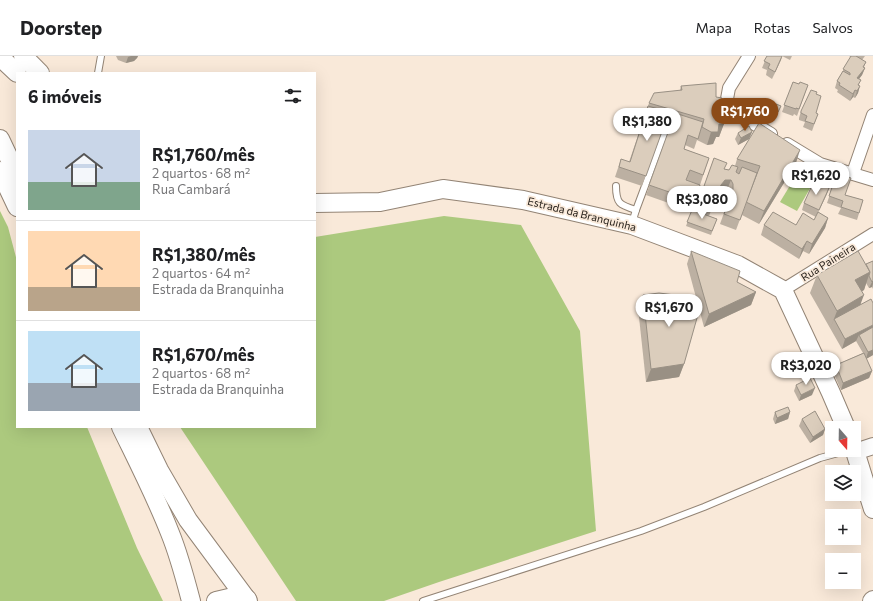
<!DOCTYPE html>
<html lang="pt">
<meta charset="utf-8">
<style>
:root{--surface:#fff;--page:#f2f2f2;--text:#202124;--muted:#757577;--line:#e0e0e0;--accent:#8c4b17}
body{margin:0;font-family:Commissioner,sans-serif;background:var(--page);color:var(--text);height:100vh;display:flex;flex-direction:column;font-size:15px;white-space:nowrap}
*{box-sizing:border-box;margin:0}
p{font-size:13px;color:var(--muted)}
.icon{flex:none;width:22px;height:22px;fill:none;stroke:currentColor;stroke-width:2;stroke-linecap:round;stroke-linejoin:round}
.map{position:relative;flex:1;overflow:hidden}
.side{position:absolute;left:16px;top:16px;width:300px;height:356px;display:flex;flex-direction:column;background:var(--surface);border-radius:0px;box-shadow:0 4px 16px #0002}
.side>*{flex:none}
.needle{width:26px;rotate:160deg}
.buttons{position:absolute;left:825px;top:365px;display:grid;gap:8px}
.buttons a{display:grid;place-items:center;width:36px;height:36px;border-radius:0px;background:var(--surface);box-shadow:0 4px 16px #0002;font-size:20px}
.price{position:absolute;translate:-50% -34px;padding:0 9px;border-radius:14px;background:#fff;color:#222;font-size:13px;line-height:26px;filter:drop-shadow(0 1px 2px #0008)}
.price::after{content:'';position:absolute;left:50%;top:24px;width:12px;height:9px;margin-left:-6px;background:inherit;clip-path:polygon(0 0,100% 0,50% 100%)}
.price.active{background:var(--accent);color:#fff}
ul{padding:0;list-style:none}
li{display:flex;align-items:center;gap:12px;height:100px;padding:0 12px}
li+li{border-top:1px solid var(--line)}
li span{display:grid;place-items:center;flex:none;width:112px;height:80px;border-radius:0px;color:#555}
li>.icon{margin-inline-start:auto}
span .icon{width:48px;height:48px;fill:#fffc;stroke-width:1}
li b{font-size:17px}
h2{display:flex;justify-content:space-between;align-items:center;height:48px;padding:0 12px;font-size:17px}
header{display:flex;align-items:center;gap:24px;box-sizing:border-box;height:56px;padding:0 20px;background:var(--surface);border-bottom:1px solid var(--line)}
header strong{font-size:19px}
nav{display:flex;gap:22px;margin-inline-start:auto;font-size:14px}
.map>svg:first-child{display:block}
</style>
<header>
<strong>Doorstep</strong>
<nav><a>Mapa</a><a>Rotas</a><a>Salvos</a></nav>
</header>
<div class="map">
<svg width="873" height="545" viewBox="0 0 873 545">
<rect width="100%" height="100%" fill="#f9e9d9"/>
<g fill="#acc97e">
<path d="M800,113L816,122L797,155L780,146Z"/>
<path d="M0,155L8,171L17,205V371H87L137,492L163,545H0Z"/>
<path d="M444,160L521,169L580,275L596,475L439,526L384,545H296L180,371H315V181Z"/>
</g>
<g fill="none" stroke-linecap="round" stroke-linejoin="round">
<defs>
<g id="service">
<path d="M98,17L101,0"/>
<path d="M616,130C616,148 620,149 636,154"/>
<path d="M632,167L636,154L664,79"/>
<path d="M423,545L641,475L704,451L820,402L842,396H853"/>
</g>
<g id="minor">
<path d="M749,0L729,32L727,43L733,55L771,78"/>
<path d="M787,88L820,108L873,124"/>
<path d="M853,117L873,59"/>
<path d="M783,234L873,178"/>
</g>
<path id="tertiary" d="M855,396L873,390"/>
<g id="secondary">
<path d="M23,0L40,17"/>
<path d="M0,1L17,17"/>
<path d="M0,83L17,119"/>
<path d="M0,115L17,151"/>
<path d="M315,147L380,146L443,133L523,144L632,169L738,209L783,234L831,337L846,372"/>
<path d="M121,371C138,406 156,441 170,477C179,499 185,522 191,545"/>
<path d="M138,371L159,414L188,464L248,545"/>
<path d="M854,392L873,453"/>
<path d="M216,545L233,541L247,543"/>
<path d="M872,545L873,544"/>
</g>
</defs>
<use href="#service" stroke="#938475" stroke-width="8"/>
<use href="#minor" stroke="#938475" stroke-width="14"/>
<use href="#tertiary" stroke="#938475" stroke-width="18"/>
<use href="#secondary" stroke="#938475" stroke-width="20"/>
<use href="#service" stroke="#fff" stroke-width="6"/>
<use href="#minor" stroke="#fff" stroke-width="12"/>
<use href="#tertiary" stroke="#fff" stroke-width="16"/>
<use href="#secondary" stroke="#fff" stroke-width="18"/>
</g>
<g fill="#bcb0a2">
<path d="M116,0H138L137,2L134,5L126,7L118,4Z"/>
<path d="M767,0H792L790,4L782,0L772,23L766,19L767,14L762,12Z"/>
<path d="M849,0H865L862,4L866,6L864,11L865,12L862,19L859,23V30L858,37L855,42L853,41L850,45L837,36L838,34L835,32L837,25L851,1Z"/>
<path d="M793,26L799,28L808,29L797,60L794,58L793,60L782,56Z"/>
<path d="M681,30L716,41L728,55L719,81H716L713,88L707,89L697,84L694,93L685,89L684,93L709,102L700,129L686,124L700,129L691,155L646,139L672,68L665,66L642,130L615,121L621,103L629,106L649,47L680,34Z"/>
<path d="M816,38V57L818,58L812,75L803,71L805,66L799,64V62L801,55Z"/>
<path d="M776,48L781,50L777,59L773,57Z"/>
<path d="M752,76L749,83L738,89L735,83L738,77Z"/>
<path d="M714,102L724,113L729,114L735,110L737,103L796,107L759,168L742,159L755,123L736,174L720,168L729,143L730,138L727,134L721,133L717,139L709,160L717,163L711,179L686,170L692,154L695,155Z"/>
<path d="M837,117L845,139L863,144L857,164L838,158L841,152L827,147Z"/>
<path d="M829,132L818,156L828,162L825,172L809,198L803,195L799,203L761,179L764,169H796L814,164L816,161L802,154L804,147Z"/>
<path d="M691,195L737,226L756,236L751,249L704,271L687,208Z"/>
<path d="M873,205V233L872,231L869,232L866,227L864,234L862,235L861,248L873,247V299L866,303L872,315L869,322L841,334L833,316L836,309L863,297L856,285L842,293L810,237L817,219L866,208Z"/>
<path d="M643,239L684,308L679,321L646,326L638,252Z"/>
<path d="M796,329L812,339L799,345L794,335Z"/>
<path d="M775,356H790L788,363L775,368L773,363Z"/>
<path d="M802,363L825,373L823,379L810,387L799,370Z"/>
</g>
<g fill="#999084">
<path d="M131,0H138L137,2L134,5L126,7L128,1Z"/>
<path d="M782,0L781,4L772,23L775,16Z"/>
<path d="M865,12L862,19L855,28L857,22Z"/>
<path d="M860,30L858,37L855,42L857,35Z"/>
<path d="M855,34L853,41L850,45L853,38Z"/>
<path d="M723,55H728L723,68H724L719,81H716L713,88L707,89L711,76Z"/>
<path d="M752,76L749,83L738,89L741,82Z"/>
<path d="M800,94L796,107L759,168L764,155Z"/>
<path d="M725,124H731L727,134L721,133L717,139L721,129Z"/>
<path d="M829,132L827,138L816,161L819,154Z"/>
<path d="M828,162L825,172L809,198L812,188Z"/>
<path d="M807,185L803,195L799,203L802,193Z"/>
<path d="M870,216L864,234L849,243L855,224Z"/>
<path d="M873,225V228L872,231L869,232L872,226Z"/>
<path d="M756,236L751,249L704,271L709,258Z"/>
<path d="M864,239L857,257L834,263L830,273L837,255Z"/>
<path d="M873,269V277L859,279L856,285L842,293L845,283Z"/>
<path d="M873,294V299L866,303L868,296Z"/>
<path d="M684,308L679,321L646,326L651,313Z"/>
<path d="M872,315L869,322L841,334L843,327Z"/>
<path d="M815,332L812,339L799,345L801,339Z"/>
<path d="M790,356L788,363L775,368L777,362Z"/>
<path d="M825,373L823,379L810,387L813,381Z"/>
</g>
<g fill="#dbcdbc" stroke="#999084">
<path d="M767,0H782L775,16L768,12L770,8L764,5Z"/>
<path d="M851,0H856L866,6L863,11L865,12L857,22L861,24L858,29L860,30L857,35L855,34L853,38L839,29L840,27L837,25L843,15L850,19V17L843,13Z"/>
<path d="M793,26L799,28L800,26L808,29L799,53L796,52V53L784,49Z"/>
<path d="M716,27V41L722,42L723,49H727L728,55H723L724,68H719L718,76H711L702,71L704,63L649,47L654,37L682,34L681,30Z"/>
<path d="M811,34L817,36L816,38L821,40L816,57L818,58L814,68L805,65L807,60L801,57V55Z"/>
<path d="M776,48L781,50L778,56L774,54Z"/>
<path d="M648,50L669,56L646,120L619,111L621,103L630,106Z"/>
<path d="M675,57L703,66L698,83L688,79L684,93L709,102L703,119L690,114L686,124L700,129L695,145L649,129Z"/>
<path d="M759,67L800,94L764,155L746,146L760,110L737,103Z"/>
<path d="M749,70L752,76L741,82L738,77Z"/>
<path d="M714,102L727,107L724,113L729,114L732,109L738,111L736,116L739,118L742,111L757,117L740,164L724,158L733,133V128L731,124H725L721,129L712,152L698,147Z"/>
<path d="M837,117L851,122L845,139L863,144L859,157L841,151L843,145L829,140Z"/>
<path d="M814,125L829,132L819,154L804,147Z"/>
<path d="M692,154L717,163L712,175L687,166Z"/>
<path d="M773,156L796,169L803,157L814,164L818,156L828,162L812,188L807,185L802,193L764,169Z"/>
<path d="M691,195L740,215L737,226L756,236L709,258Z"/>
<path d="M858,195L870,216L855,224L864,239L837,255L817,219Z"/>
<path d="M873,205V225L872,226L869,220L870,216L866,208Z"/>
<path d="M659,237L691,241L697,262L684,308L651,313L643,239Z"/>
<path d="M871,243L873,247V269L845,283L834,263Z"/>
<path d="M873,271V294L868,296L859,279Z"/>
<path d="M864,297L872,315L843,327L836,309Z"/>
<path d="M810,322L815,332L801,339L796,329Z"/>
<path d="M788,351L790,356L777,362L775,356Z"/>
<path d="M815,355L825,373L813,381L802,363Z"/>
</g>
<g text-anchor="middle" stroke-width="3.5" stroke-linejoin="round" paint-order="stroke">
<g font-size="11" fill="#29231d" stroke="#f9e9d9">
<text transform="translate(582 158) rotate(14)" y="4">Estrada da Branquinha</text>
<text transform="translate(828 206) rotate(-32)" y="4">Rua Paineira</text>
</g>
</g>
</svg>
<div class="buttons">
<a><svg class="needle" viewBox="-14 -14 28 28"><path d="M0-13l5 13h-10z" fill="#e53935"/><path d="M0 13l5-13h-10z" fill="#757577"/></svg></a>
<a><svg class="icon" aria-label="layers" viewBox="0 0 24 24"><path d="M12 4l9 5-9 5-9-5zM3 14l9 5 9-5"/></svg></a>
<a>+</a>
<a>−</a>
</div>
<b class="price active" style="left:745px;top:76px">R$1,760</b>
<b class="price" style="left:647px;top:86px">R$1,380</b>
<b class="price" style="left:816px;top:140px">R$1,620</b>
<b class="price" style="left:702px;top:164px">R$3,080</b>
<b class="price" style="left:669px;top:272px">R$1,670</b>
<b class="price" style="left:806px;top:330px">R$3,020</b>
<section class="side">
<h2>6 imóveis<svg class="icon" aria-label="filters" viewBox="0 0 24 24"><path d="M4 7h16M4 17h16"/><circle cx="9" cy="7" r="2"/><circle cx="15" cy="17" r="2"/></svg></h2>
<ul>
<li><span style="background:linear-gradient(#c9d6e8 65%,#7fa58c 0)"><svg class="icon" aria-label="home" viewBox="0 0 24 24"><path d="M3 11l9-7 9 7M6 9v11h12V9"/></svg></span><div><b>R$1,760/mês</b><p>2 quartos · 68 m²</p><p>Rua Cambará</p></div></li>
<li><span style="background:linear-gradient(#ffd9b3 70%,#b9a48a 0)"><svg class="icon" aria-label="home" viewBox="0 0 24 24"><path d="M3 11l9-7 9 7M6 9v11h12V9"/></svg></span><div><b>R$1,380/mês</b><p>2 quartos · 64 m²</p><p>Estrada da Branquinha</p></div></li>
<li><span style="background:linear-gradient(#bfe0f5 65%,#9aa5b1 0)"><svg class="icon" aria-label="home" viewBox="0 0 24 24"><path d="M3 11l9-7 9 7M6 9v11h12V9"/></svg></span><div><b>R$1,670/mês</b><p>2 quartos · 68 m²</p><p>Estrada da Branquinha</p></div></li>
</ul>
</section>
</div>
